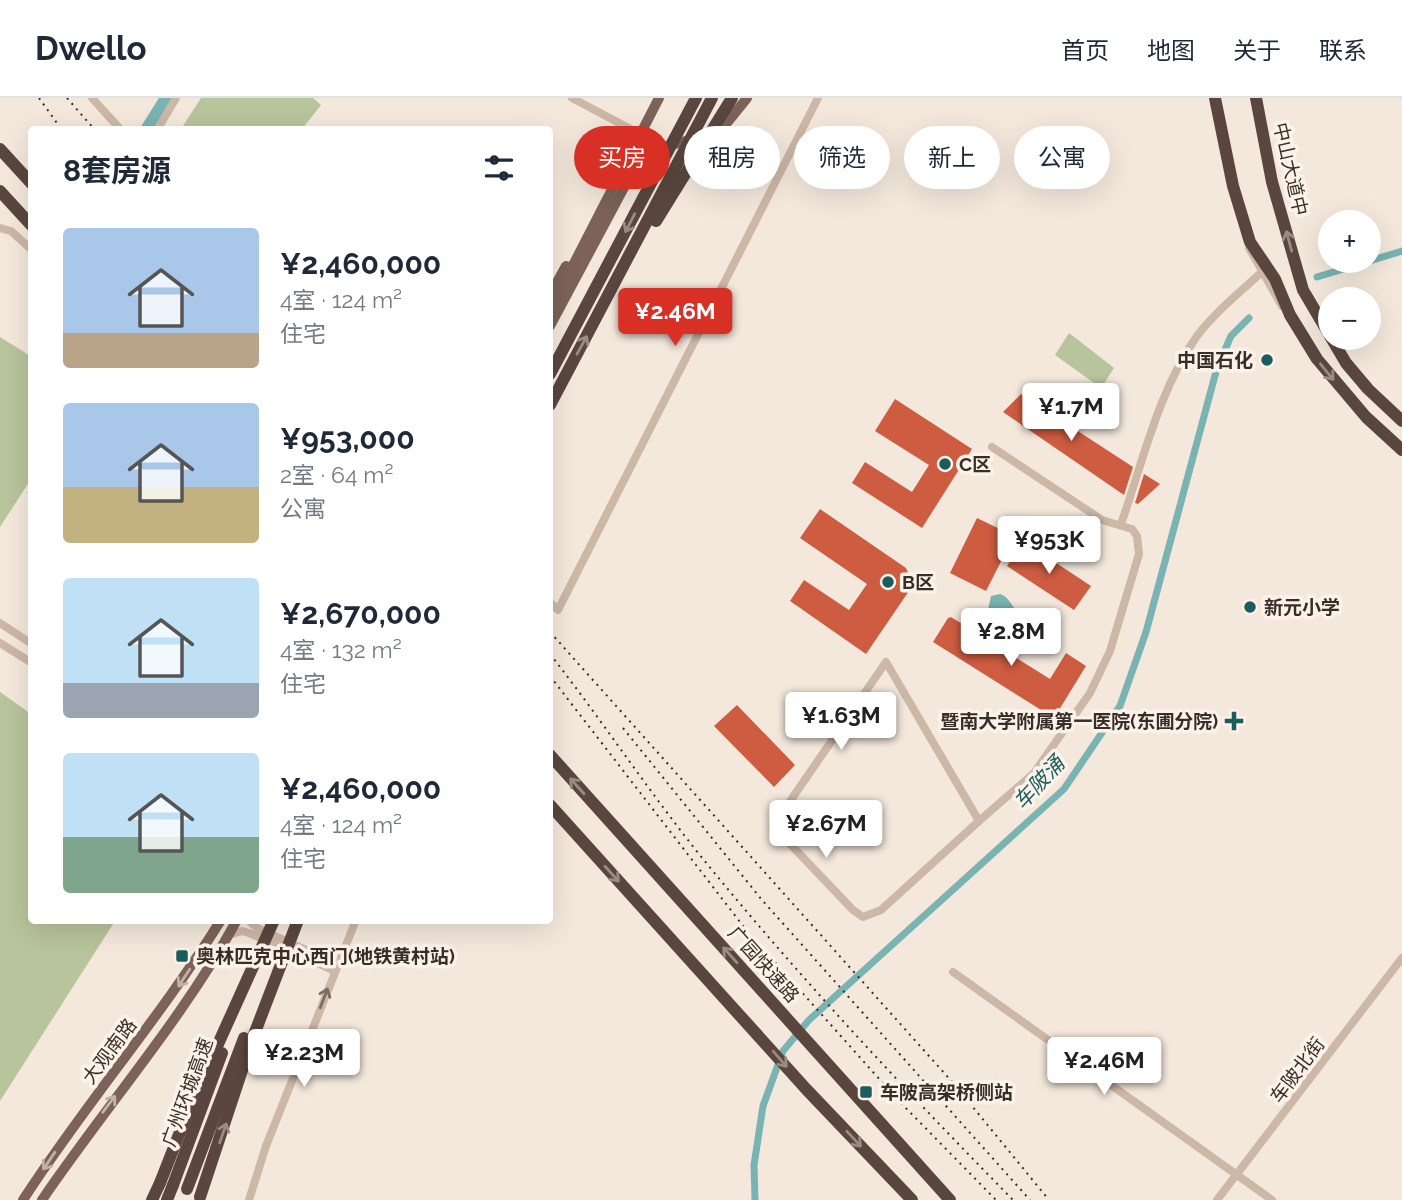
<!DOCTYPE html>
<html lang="zh">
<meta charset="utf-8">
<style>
:root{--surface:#fff;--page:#f2f2f3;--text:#1f2937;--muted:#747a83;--line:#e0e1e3;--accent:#d93025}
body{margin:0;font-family:Raleway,"Noto Sans SC",sans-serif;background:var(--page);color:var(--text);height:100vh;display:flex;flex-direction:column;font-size:26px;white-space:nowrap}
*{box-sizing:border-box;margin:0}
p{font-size:23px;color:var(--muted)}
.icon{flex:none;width:38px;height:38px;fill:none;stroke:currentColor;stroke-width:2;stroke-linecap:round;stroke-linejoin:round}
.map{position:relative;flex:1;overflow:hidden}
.details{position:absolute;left:28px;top:28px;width:525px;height:798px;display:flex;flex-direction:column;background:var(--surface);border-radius:7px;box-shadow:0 7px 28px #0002}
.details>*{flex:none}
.banner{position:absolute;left:574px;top:28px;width:665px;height:63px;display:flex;gap:14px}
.tools{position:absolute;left:1318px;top:112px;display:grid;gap:14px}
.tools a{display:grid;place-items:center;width:63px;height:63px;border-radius:50%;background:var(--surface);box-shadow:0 7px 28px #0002;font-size:35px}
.price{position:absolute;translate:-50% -60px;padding:0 16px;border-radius:7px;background:#fff;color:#222;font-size:23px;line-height:46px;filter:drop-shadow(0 2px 4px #0008)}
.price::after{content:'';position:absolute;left:50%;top:42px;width:21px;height:16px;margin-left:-10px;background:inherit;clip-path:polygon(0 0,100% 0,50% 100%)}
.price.selected{background:var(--accent);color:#fff}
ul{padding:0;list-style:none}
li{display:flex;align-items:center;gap:21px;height:175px;padding:0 35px}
li span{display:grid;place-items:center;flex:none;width:196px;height:140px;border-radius:7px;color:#555}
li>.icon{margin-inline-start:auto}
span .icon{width:84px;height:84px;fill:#fffc;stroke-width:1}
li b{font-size:30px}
h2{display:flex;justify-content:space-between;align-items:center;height:84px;padding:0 35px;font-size:30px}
.chip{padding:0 24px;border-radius:32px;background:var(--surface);box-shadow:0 7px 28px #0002;font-size:24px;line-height:63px}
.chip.selected{background:var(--accent);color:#fff}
header{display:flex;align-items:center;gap:42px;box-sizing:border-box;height:98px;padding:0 35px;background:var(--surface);border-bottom:2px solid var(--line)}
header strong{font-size:33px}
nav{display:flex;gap:38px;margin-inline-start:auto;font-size:24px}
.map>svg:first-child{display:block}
</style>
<header>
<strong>Dwello</strong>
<nav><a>首页</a><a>地图</a><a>关于</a><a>联系</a></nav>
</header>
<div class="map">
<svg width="1402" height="1102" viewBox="0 0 1402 1102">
<rect width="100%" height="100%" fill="#f4e8dc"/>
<g fill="#b8c49b">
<path d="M201,0H313L321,7L302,31H181Z"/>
<path d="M1069,235L1114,270L1101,290L1055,257Z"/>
<path d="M0,239L32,259L31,381L0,429Z"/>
<path d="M0,594L31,616L32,822L115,823L0,1003Z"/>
</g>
<path fill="#79b3b2" d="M1000,496C1010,500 1010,506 1017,513C1028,523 1040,518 1035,540L1030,543L1021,538L1016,530L1004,529L988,512L991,498Z"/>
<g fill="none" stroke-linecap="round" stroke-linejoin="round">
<g stroke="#79b3b2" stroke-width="7">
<path d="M1317,179L1402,153"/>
<path d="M755,1102L754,1067L763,1008L783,953L809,922L1064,691L1120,608L1146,534L1217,270L1231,238L1249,220"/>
</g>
<path stroke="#79b3b2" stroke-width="12" d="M146,32L166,0"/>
</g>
<g fill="#cd5c41">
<path d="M1021,296L1133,369L1124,397L1003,314Z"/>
<path d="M895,301L972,351L922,430L852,385L865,364L912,394L929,367L875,333Z"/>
<path d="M1144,376L1160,386L1138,406L1135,405Z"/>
<path d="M820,411L906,470L913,487L866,556L790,503L804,482L849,512L867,486L800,440Z"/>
<path d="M977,420L1014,438L986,493L950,475Z"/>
<path d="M1023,443L1091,488L1074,512L1007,468Z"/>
<path d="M951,519L1050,581L1066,555L1086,568L1054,620L933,544L948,520Z"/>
<path d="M737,607L795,667L774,689L714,628Z"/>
</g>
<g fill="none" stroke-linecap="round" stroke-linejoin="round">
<g stroke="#cdb7a7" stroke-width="8">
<path d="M92,0L121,32"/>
<path d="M572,0L640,36"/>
<path d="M157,32L176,0"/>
<path d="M0,130L11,133L32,152"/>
<path d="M1249,150L1282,208"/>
<path d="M1121,426C1143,364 1158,293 1197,238C1215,214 1240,194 1262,174"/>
<path d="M550,504L558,512L818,0"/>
<path d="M0,525L32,546"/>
<path d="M0,545L32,565"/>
<path d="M886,564L979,723L881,812L863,819L853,812L773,728Z"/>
<path d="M979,723L1034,675L1090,595L1110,553L1139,456L1137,438L1132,431L1102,422L992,349"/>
<path d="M248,822L257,830L337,866"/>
<path d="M229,837L242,833L249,835L335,873"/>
<path d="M953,874L1272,1102"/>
<path d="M249,1102L266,1048L356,822"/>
<path d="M1217,1102L1402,860"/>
</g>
<g stroke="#7c6258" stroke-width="10">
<path d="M711,35L726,26L747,0"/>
<path d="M550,197L566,168"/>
<path d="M550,212L659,0"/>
<path d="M550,228L635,69L661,50L696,40"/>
<path d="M23,1102C85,1006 160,920 221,822"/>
<path d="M42,1102C106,1008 182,922 237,822"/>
</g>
<g stroke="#5a463f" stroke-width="12">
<path d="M1215,0L1233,88L1250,144L1275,181L1290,217L1317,261L1366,319L1402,352"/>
<path d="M1256,0L1272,84L1303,192L1346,265L1368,291L1402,323"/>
<path d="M0,51L32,86"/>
<path d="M0,93L32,128"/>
<path d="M550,657L950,1102"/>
<path d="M550,707L807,992L912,1102"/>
<path d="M152,1102L160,1085"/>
<path d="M167,1102L173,1087"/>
</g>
<g stroke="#392d28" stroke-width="2" stroke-dasharray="2 5" stroke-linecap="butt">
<path d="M39,0L62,32"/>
<path d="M67,0L95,32"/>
<path d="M550,534L954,986L1049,1102"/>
<path d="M550,556C601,621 647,691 699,756C797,877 904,991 1013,1102"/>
<path d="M550,578L747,833L898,1002L996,1102"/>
<path d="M623,630L762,802L1030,1102"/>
</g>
<g stroke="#5a463f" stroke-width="12">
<path d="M656,123L732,0"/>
<path d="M550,276L696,0"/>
<path d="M550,307L712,0"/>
<path d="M160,1085L191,1006L274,822"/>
<path d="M173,1087L222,955"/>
<path d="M187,1091L244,940"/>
<path d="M200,1099L252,942L298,822"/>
</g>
</g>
<defs><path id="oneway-shaft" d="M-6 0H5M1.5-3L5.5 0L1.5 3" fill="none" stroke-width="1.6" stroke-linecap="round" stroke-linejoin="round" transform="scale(1.75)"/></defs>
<g stroke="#9a8b83">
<use href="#oneway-shaft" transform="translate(630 125) rotate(117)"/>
<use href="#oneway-shaft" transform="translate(1289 143) rotate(-105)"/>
<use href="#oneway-shaft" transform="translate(582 247) rotate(-61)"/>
<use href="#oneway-shaft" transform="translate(1327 274) rotate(51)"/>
<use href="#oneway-shaft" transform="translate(577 688) rotate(-132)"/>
<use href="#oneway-shaft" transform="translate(612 776) rotate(48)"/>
<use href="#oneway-shaft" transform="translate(730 857) rotate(-132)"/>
<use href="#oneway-shaft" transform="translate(780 961) rotate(49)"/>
<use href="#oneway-shaft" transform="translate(223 1035) rotate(-71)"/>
<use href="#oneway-shaft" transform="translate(854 1041) rotate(47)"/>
</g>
<g stroke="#c2b1a8">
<use href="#oneway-shaft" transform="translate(184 880) rotate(123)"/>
<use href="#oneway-shaft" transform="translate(109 1006) rotate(-53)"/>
<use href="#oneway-shaft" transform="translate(49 1063) rotate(124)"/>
</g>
<use stroke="#7c6b61" href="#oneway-shaft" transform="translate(324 900) rotate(-69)"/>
<g fill="#1b5c5d" stroke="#fbf2e9" stroke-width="2.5">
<circle cx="1267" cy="262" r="7"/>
<circle cx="945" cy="366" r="7"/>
<circle cx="888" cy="484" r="7"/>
<circle cx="1250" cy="509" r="7"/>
<path d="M1230.5 612.5h7v7h7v7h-7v7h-7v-7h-7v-7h7z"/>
<rect x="175" y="851" width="14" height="14" rx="3.5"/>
<rect x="859" y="987" width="14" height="14" rx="3.5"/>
</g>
<g text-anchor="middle" stroke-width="7" stroke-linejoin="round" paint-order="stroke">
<g font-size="19" fill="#392d28" stroke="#fbf2e9">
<text transform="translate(1291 71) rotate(77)" y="7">中山大道中</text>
<text transform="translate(764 866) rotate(48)" y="7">广园快速路</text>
<text transform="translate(109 953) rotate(-53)" y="7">大观南路</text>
<text transform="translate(1297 972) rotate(-53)" y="7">车陂北街</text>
<text transform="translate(187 994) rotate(-70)" y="7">广州环城高速</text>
</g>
<g font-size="19" font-weight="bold" fill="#392d28" stroke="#fbf2e9" text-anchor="start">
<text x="1253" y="269" text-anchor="end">中国石化</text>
<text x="959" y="373">C区</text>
<text x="902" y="491">B区</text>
<text x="1264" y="516">新元小学</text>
<text x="1218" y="630" text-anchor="end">暨南大学附属第一医院(东圃分院)</text>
<text x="196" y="865">奥林匹克中心西门(地铁黄村站)</text>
<text x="880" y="1001">车陂高架桥侧站</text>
</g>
<g font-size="21" font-style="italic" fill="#1b5c5d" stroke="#fbf2e9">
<text transform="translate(1039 685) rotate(-47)" y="7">车陂涌</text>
</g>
</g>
</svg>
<div class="tools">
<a>+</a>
<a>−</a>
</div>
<b class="price selected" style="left:675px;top:250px">¥2.46M</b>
<b class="price" style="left:1071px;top:345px">¥1.7M</b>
<b class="price" style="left:1049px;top:478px">¥953K</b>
<b class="price" style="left:1011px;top:570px">¥2.8M</b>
<b class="price" style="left:841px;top:654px">¥1.63M</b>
<b class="price" style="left:826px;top:762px">¥2.67M</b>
<b class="price" style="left:304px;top:991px">¥2.23M</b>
<b class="price" style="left:1104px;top:999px">¥2.46M</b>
<div class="banner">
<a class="chip selected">买房</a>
<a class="chip">租房</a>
<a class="chip">筛选</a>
<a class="chip">新上</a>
<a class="chip">公寓</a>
</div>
<section class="details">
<h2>8套房源<svg class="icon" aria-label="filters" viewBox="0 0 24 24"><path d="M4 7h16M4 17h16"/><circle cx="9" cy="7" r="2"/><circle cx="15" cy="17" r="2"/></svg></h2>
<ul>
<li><span style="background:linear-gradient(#a9c7e8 75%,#b9a48a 0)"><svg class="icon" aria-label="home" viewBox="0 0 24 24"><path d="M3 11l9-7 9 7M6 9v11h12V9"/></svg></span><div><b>¥2,460,000</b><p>4室 · 124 m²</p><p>住宅</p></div></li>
<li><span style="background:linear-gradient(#a9c7e8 60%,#c2b280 0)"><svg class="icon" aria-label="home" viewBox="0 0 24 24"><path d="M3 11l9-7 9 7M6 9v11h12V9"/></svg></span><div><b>¥953,000</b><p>2室 · 64 m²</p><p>公寓</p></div></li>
<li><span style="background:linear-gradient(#bfe0f5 75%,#9aa5b1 0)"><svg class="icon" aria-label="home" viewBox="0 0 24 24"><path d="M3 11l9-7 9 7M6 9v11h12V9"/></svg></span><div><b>¥2,670,000</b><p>4室 · 132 m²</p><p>住宅</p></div></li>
<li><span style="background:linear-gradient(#bfe0f5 60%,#7fa58c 0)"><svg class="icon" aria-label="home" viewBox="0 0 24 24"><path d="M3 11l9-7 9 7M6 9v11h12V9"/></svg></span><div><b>¥2,460,000</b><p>4室 · 124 m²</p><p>住宅</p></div></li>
</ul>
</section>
</div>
